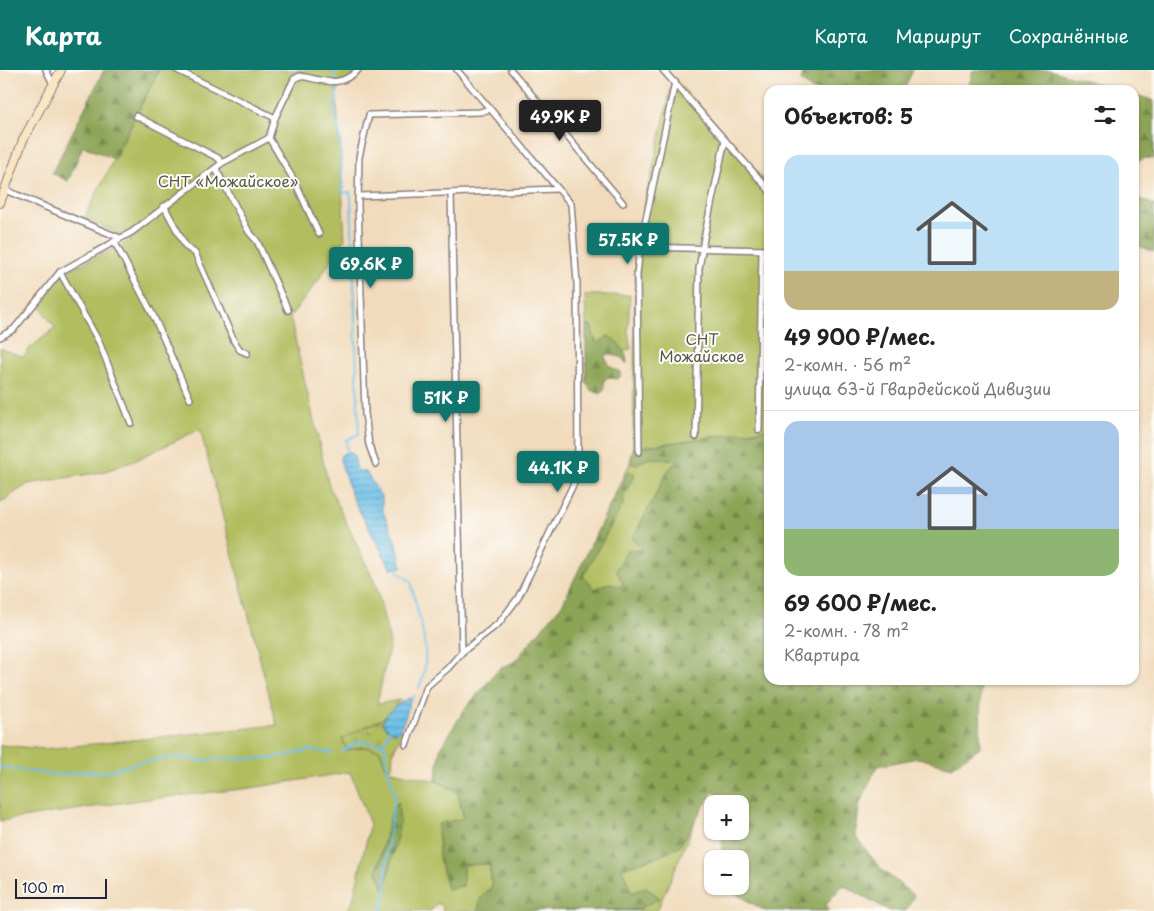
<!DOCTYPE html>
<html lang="ru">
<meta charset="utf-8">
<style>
:root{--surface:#fff;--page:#f2f2f2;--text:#222;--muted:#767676;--line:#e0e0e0;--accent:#0f766e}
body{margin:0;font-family:"Playpen Sans",sans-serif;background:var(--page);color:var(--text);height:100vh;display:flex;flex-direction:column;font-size:19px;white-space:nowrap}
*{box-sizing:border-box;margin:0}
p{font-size:16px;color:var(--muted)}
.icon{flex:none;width:28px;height:28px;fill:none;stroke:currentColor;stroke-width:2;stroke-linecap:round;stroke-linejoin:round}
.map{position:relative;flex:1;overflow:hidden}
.drawer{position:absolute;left:764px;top:15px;width:375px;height:600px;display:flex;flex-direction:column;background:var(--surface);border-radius:15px;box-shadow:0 1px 4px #0004}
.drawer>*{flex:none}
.fabs{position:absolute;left:704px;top:725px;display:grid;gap:10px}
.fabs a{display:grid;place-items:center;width:45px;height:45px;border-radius:10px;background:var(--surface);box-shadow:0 1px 4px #0004;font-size:25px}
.scale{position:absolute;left:15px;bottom:12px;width:92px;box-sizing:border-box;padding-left:5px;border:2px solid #22223b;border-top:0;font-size:14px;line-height:18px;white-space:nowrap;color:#22223b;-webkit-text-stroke:4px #fdfcf7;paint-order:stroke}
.price{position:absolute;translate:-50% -42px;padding:0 11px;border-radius:5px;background:var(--accent);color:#fff;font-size:16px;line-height:32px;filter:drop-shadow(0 1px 2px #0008)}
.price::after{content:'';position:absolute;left:50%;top:30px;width:15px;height:11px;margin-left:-8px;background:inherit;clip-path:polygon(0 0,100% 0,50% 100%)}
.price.on{background:#222;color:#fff}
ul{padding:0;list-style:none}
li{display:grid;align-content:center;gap:10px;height:265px;padding:0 20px}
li+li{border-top:1px solid var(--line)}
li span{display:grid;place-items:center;height:155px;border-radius:15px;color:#555}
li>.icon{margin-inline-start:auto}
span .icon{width:90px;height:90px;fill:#fffc;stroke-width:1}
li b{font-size:21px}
h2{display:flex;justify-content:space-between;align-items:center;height:60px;padding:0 20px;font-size:21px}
header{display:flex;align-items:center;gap:30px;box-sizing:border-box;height:70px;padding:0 25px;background:var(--accent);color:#fff}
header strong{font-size:24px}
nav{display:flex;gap:28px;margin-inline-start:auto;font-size:18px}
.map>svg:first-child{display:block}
</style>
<header>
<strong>Карта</strong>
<nav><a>Карта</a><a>Маршрут</a><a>Сохранённые</a></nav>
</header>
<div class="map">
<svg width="1154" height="841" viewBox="0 0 1154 841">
<defs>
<pattern id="forest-firs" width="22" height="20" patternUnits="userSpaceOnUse" patternTransform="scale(1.25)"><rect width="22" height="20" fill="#8ca456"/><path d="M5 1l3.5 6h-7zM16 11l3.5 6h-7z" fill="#728548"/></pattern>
<pattern id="wetland-marsh" width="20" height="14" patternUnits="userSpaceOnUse" patternTransform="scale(1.25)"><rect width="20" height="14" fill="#b1bd5f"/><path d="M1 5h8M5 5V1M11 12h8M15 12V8" fill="none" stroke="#98a253"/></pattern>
<pattern id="water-rules" width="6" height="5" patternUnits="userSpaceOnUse" patternTransform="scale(1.25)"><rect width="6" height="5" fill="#6bc0e8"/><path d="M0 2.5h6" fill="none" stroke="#589cbd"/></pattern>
</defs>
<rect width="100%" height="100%" fill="#fdfcf7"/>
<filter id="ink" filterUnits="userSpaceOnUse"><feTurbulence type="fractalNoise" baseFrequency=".02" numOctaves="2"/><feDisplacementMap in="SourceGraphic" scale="10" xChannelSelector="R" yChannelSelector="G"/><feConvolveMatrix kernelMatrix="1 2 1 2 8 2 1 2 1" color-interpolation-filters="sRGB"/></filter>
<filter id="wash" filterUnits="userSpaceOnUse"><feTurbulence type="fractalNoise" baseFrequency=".0096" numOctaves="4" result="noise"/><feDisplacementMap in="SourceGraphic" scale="20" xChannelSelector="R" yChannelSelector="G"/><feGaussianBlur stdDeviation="1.12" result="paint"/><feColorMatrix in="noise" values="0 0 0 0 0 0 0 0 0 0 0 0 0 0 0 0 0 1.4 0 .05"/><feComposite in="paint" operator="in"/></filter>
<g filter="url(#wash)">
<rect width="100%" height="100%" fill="#f1dbbc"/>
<g fill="#b1bd5f" stroke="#6a704d" fill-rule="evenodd">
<path d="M159,0H361L348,11L336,14L345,169L317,212L290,247L329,416L376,515L390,573L377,634L400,630L384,648L364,657L347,680L363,677L380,680L387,700L436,711L457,721L464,748L463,795L489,794L492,816L481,827L478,841H442L443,837L437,833L431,841H347L353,830L370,754L350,702L251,718L141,730L0,751V675L45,679L277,655L200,359L132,392L102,402L28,414L0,433V278L23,287L30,278L55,258L39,235L64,202L132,170L84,148ZM398,733L385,820L377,801L392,741Z"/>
<path d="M676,10L769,116V359L633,378L636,172L672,14Z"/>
<path d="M585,225H630L628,261L631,279L624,281L608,266L599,273L596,272L591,256L586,255Z"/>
<path d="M650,388L678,389L668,401L633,468L642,480L620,517L595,519L583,506L623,434V425L634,405L626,401L630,393L636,394Z"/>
<path d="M697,747L657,841H614L637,840L659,828L646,817L632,823L621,798L660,786L679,777Z"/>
</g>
<g fill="url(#forest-firs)" stroke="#576348">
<path d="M104,0H159L114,89L83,76L68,111L52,103Z"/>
<path d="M804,0H913L904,20H813L801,11Z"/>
<path d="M973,0H1049L1121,20H968Z"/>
<path d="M1134,24L1154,31V89L1145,88L1134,93Z"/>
<path d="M1134,126L1154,135V182L1134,174Z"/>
<path d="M586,255L591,256L596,272L599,273L608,266C619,272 627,281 627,294L621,287L606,284L605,288L611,297L620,302V307L616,309L608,307L604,310V321L601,324L590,320L586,311Z"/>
<path d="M769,359V610H981L980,677L952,697L918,688L877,696L859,736L856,767L880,798L914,826L906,841H890L843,815L826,834L828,841H765L723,816H740V789H721L723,761H740V734H720L714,720L679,777L660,786L622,798L632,823L646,817L660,828L637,840L478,841L481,827L492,816L489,794L463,795V816L447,819L439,787L438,754L464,748L457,721L436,711L440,679L464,640L500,598L514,592L563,533L626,401L635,404L624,425L623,434L583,506L595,519L609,513L620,517L623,513L616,500L628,480H641L633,468L668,401L678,390L650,388L636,394L630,393L633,378Z"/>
<path d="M398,732L400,752L385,821L377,801L392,740Z"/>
</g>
<path fill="url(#wetland-marsh)" stroke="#6a704d" d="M384,648L383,653L397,663L401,659L403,663L393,682L392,697L387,700L380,680L363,677L347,680L342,669Z"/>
<g fill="url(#water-rules)" stroke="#467192">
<path d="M348,381L354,386L357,400L366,402L382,428V439L397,475L402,497L391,499L352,427L340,390L341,385Z"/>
<path d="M410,628C411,634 402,658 397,663L387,658L383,653C385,642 401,631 410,628Z"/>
</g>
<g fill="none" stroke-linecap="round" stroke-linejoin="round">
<g stroke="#6bc0e8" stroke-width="2">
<path d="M335,0V10"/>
<path d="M335,15L338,20L334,37L340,67L343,123L350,122L351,129L359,364L346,370L347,382"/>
<path d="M396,496L398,502L411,511C417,546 435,584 419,618"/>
<path d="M411,629L414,625"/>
<path d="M342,681L361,671L383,675"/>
<path d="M0,697L54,705L89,701L100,703L141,692L168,688H188L202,691L212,689L272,688L310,680L332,683"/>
<path d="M380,841L384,835L388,771L395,724L385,689L386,679L383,675L391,658"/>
</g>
</g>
</g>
<g filter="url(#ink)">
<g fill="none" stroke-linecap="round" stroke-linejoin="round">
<defs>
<g id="street">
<path d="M46,0L53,14"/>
<path d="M177,0L275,48"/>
<path d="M511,0L623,133"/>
<path d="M663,0L769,120"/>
<path d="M136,46L218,88L222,93"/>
<path d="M269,68L295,112L319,164"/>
<path d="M216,99L249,162L257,171L288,240"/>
<path d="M5,120L120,168"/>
<path d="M451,124L462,582"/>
<path d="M359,126L558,119"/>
<path d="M164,136L186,177L195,183L234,271L240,280L247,283"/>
<path d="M114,171L154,247L190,329"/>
<path d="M640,177L769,180"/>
<path d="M60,202L99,272L131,353"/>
<path d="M0,267L14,259L60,202L132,162L222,93L269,68L275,48L294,9L300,6C324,10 338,19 358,0"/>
<path d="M759,360L762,181"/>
<path d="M696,367L699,199L704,168L725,70"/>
<path d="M639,382L637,204L640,177L675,12"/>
<path d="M376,394L369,375L365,343L358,135L359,87L369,45L480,42L490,39"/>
<path d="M406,675L427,616L448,598L462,582L499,553L518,528L575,411L578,400L577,213L571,134L457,0"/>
</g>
<path id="secondary" d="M0,133L23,70L61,0"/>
</defs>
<use href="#street" stroke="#8a7e7c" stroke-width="8"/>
<use href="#secondary" stroke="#8a7e7c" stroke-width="10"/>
<use href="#street" stroke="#fff" stroke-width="5"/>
<use href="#secondary" stroke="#fbe6c4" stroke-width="8"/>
</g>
</g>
<g text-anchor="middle" stroke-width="4" stroke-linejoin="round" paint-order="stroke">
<g font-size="15" fill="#545848" stroke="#fdfcf7">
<text x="228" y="117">СНТ «Можайское»</text>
<text x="702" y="275">СНТ<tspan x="702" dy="17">Можайское</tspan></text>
</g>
</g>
</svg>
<div class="fabs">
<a>+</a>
<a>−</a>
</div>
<div class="scale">100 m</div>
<b class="price on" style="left:560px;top:72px">49.9K ₽</b>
<b class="price" style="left:628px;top:195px">57.5K ₽</b>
<b class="price" style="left:371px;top:219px">69.6K ₽</b>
<b class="price" style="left:446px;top:353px">51K ₽</b>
<b class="price" style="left:558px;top:423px">44.1K ₽</b>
<section class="drawer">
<h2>Объектов: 5<svg class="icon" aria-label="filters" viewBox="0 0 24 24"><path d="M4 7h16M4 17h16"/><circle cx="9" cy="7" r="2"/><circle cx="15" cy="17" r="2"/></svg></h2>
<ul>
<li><span style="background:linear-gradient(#bfe0f5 75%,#c2b280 0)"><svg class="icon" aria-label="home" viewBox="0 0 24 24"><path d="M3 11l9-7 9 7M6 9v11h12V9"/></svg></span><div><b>49 900 ₽/мес.</b><p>2-комн. · 56 m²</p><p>улица 63-й Гвардейской Дивизии</p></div></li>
<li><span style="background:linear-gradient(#a9c7e8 70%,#8fb573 0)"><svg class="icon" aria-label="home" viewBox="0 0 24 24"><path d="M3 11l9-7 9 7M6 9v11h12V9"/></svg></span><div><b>69 600 ₽/мес.</b><p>2-комн. · 78 m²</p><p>Квартира</p></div></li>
</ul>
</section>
</div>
